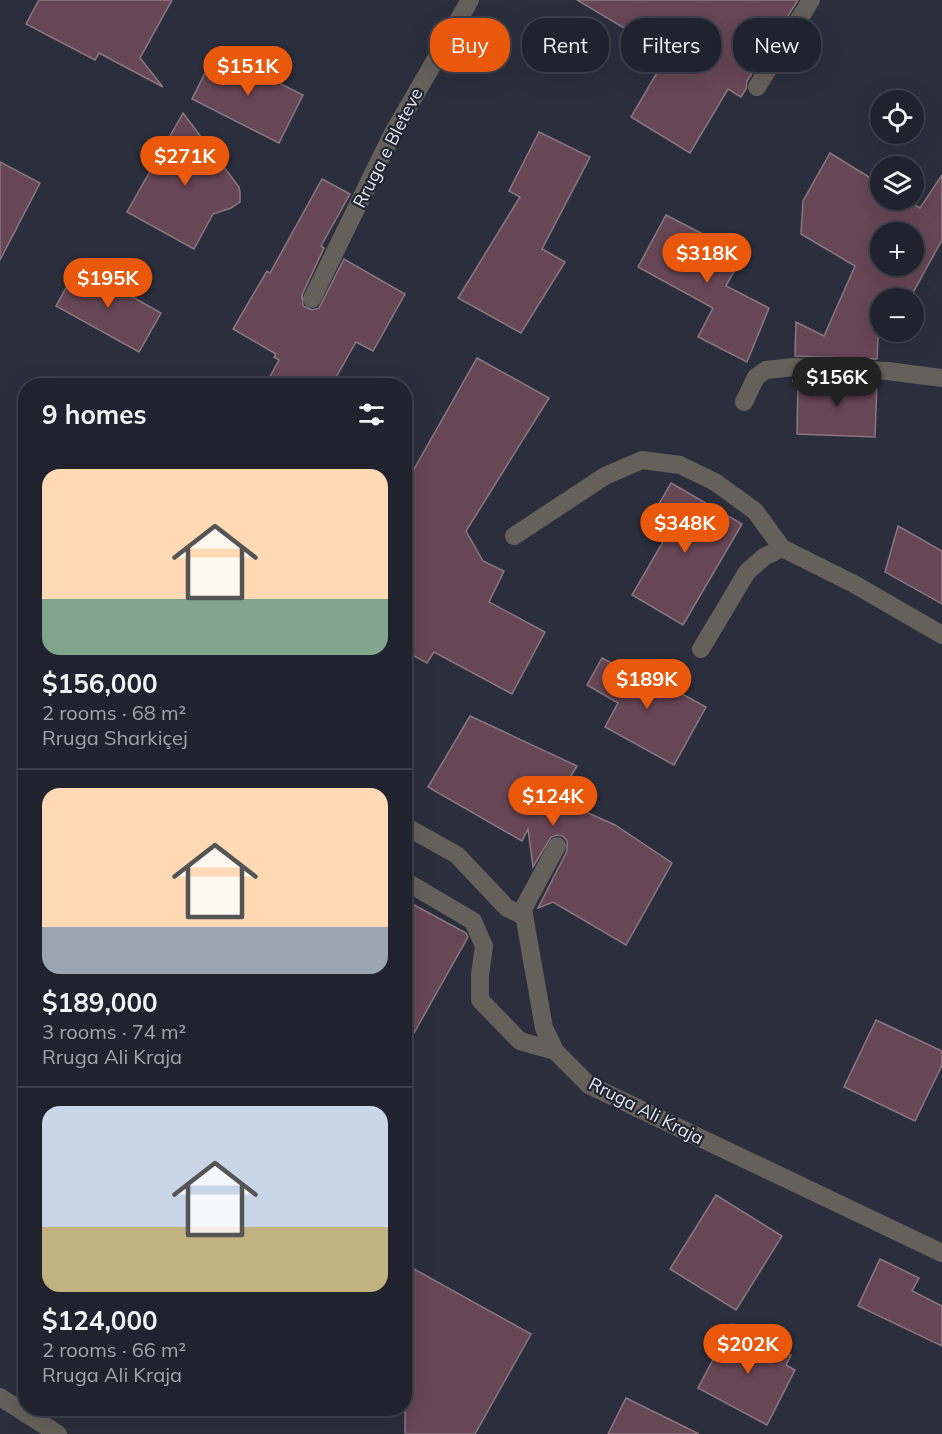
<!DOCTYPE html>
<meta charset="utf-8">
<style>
:root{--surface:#20232e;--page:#2d2f3a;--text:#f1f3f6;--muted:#a2a4aa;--line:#3d404a;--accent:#ea580c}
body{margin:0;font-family:Mulish,sans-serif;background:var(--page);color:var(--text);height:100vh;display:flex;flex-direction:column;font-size:22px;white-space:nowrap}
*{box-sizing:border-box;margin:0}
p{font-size:20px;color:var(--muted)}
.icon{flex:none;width:33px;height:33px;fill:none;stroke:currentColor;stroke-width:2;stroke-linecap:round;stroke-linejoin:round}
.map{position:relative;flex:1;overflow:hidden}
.panel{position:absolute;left:18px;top:378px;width:394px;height:1038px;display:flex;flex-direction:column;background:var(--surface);border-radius:24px;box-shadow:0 6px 24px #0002,0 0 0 2px var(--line)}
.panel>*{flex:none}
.guide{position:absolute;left:430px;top:18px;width:422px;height:54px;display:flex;gap:12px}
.buttons{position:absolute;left:870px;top:90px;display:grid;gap:12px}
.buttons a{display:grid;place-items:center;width:54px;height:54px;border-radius:50%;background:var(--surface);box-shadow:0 6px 24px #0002,0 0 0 2px var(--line);font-size:30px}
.price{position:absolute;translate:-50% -51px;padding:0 14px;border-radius:21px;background:var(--accent);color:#fff;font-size:20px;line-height:39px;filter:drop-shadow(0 2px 3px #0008)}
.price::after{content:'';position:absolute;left:50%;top:36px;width:18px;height:14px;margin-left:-9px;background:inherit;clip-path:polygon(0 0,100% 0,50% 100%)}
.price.active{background:#222;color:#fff}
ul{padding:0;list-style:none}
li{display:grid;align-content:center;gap:12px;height:318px;padding:0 24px}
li+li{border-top:2px solid var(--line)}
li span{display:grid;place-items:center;height:186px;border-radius:18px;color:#555}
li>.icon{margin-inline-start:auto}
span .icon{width:108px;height:108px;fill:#fffc;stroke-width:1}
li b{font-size:26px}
h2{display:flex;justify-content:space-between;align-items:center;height:72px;padding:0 24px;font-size:26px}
.chip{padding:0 21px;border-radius:24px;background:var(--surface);box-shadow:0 6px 24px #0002,0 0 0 2px var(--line);font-size:21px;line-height:54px}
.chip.active{background:var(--accent);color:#fff}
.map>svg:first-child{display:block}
</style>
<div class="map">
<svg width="942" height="1434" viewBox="0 0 942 1434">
<rect width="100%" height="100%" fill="#2b2f3d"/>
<g fill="#674655" stroke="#8a777f" stroke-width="1.5" fill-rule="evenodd">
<path d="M39,0H172L140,58L163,87L99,53L95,60L26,24Z"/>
<path d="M577,0H798L747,81L746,89L741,97L728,89L690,153L631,117L668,54Z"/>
<path d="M216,51L303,95L279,143L192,99Z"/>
<path d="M183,113L239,187L240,192V202L231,208L213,214L194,249L127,212Z"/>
<path d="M539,132L590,157L542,249L565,262L521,333L458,298L520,197L509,191Z"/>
<path d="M830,153L880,184V200H905L920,208L942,175V240L910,298H880L877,359L795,356L796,322L824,336L855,266L801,234L803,201ZM880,232H914V266H880Z"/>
<path d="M0,162L40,183L0,260Z"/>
<path d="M322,179L350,194L321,246L324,248L302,295L303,306L312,310L319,308L344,259L405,294L373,351L356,342L331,386H265L279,360L274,357L276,354L233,329L267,271L270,273Z"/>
<path d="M666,215L743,255L726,286L769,308L747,362L698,337L713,308L638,267Z"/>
<path d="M78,266L161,313L139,352L56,306Z"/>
<path d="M477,358L549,398L466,531L483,561L504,571L489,602L545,632L512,694L434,652L427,663L405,651V485Z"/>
<path d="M794,378L877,382L875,437L797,434L798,381H793Z"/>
<path d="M671,483L742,524L683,625L632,595L671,528L652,516Z"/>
<path d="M898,526L942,551V604L885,572Z"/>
<path d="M602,658L634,675L637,669L706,707L674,765L605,727L618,703L587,685Z"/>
<path d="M470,716L577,766L557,799L615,825L672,863L626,945L553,902L538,908L567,851V841L563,836L557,835L551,837L533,867L528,829L522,841L428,787Z"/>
<path d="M405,900L466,933L468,937L405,1049Z"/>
<path d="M876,1020L942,1051V1065L915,1121L844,1087Z"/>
<path d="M716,1195L782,1236L736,1310L670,1269Z"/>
<path d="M880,1259L919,1278L912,1291L942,1306V1346L858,1306Z"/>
<path d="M405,1264L531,1334L475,1434H405Z"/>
<path d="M732,1324L791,1355L786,1365L795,1370L767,1425L698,1388Z"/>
<path d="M626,1398L699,1434H608Z"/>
</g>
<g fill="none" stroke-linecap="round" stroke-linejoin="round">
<g stroke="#66605a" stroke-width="18">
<path d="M757,87L811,0"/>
<path d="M312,299L393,133L470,0"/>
<path d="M744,402L756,377L766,370L794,367L888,371L942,378"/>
<path d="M514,536L605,476L642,460L680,465L715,482L755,511L782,548L854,584L942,635"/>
<path d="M701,649L747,572L764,557L782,548"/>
<path d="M405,826L457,855L507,908L524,916"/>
<path d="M557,846L523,909L544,1028L555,1051L589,1085L942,1253"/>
<path d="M405,881L473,921L484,946L480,975V1000L520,1041L555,1051"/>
<path d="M0,1397L58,1434"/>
</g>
</g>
<g text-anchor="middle" stroke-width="4.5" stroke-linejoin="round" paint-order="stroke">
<g font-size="18" fill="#e6e9f2" stroke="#212532">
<text transform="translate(388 148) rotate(-63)" y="6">Rruga e Bleteve</text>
<text transform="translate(646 1111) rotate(27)" y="6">Rruga Ali Kraja</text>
</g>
</g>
</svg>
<div class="buttons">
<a><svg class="icon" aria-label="locate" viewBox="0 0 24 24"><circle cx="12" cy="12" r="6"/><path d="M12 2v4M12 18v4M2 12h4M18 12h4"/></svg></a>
<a><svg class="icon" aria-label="layers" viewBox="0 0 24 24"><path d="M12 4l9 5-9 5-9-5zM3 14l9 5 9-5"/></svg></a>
<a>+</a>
<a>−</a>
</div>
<b class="price" style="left:248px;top:97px">$151K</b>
<b class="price" style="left:185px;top:187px">$271K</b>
<b class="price" style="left:707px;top:284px">$318K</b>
<b class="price" style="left:108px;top:309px">$195K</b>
<b class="price active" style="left:837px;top:408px">$156K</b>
<b class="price" style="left:685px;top:554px">$348K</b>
<b class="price" style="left:647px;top:710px">$189K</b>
<b class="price" style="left:553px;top:827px">$124K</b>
<b class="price" style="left:748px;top:1375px">$202K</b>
<div class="guide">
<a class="chip active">Buy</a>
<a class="chip">Rent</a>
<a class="chip">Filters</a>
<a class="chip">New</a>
</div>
<section class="panel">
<h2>9 homes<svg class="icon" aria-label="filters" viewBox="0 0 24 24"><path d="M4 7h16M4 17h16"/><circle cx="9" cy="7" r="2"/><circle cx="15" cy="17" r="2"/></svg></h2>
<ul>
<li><span style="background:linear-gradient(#ffd9b3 70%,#7fa58c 0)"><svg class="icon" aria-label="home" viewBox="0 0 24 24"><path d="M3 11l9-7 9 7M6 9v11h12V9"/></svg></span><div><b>$156,000</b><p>2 rooms · 68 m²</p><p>Rruga Sharkiçej</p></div></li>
<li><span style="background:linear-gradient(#ffd9b3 75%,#9aa5b1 0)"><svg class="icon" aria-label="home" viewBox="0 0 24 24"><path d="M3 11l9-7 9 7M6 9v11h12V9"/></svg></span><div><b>$189,000</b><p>3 rooms · 74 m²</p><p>Rruga Ali Kraja</p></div></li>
<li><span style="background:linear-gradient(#c9d6e8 65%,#c2b280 0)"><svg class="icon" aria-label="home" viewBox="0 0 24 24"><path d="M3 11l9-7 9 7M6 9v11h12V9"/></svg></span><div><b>$124,000</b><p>2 rooms · 66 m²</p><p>Rruga Ali Kraja</p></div></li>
</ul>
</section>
</div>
